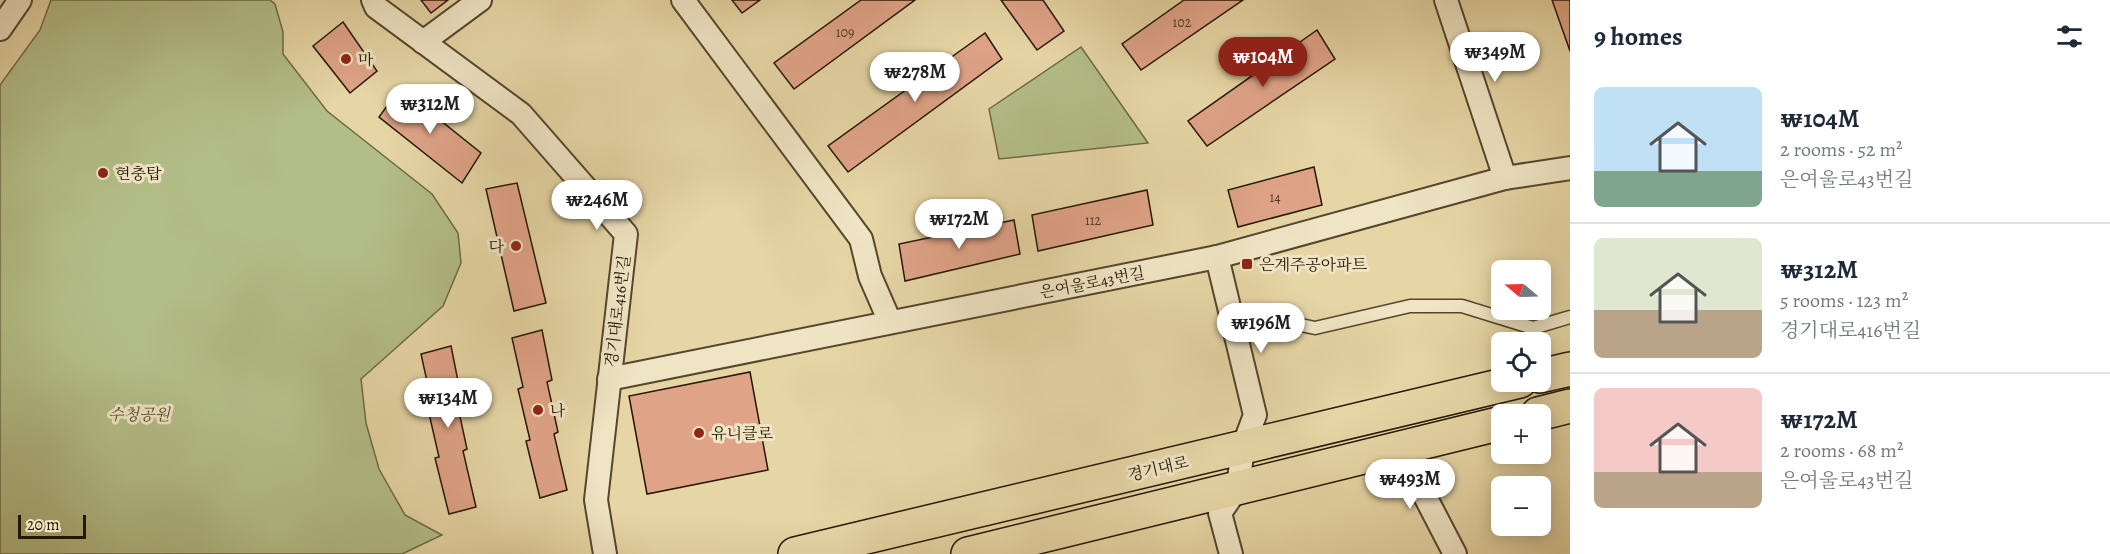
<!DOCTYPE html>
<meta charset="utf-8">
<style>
:root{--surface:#fff;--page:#f2f2f3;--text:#1f2937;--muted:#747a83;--line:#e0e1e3;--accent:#8f2418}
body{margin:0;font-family:Alegreya,"Noto Serif KR",serif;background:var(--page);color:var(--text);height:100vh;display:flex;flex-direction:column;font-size:22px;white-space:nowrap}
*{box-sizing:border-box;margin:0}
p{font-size:20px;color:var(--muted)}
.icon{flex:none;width:33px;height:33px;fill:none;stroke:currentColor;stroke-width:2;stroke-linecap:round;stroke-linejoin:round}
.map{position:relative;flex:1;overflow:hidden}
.panel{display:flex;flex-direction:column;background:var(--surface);width:540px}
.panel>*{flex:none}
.needle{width:39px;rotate:289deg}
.buttons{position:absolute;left:1491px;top:260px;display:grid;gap:12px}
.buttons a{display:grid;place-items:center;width:60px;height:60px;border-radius:9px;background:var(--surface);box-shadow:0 3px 15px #0003;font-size:30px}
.scale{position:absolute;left:18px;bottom:15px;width:68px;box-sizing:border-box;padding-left:6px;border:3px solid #261705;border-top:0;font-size:16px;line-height:21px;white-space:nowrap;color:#261705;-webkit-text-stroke:4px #efe4c4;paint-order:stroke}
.price{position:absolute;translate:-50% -51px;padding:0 14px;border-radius:21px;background:#fff;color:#222;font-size:20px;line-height:39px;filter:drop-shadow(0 2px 3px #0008)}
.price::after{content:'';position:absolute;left:50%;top:36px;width:18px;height:14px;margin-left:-9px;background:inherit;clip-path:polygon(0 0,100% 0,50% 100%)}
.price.current{background:var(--accent);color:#fff}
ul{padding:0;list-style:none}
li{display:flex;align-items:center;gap:18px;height:150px;padding:0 24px}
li+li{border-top:2px solid var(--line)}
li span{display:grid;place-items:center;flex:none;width:168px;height:120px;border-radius:9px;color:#555}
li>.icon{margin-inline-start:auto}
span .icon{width:72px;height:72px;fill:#fffc;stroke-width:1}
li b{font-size:26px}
h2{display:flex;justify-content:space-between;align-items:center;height:72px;padding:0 24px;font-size:26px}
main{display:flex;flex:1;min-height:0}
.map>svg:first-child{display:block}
</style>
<main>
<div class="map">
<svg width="1570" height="554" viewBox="0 0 1570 554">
<rect width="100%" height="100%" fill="#e6d5a5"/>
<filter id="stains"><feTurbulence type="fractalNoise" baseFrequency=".00333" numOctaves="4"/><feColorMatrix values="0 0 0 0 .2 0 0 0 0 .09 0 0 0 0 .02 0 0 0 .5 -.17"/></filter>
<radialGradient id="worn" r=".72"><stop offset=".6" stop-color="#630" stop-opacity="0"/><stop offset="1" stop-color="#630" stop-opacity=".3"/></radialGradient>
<g fill="#b3bd87" stroke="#6c6a46" stroke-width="1.5">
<path d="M51,0H270L275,4L283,32V54L327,111L432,194L458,233L461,263L443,306L361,379L366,423L379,469L405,515L442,535L402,554H0V85L40,30Z"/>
<path d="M1081,47L1148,143L999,159L989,109Z"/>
</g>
<g fill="#dfa387" stroke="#261705" stroke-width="1.5">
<path d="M421,0H448L431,13Z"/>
<path d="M732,0H760L742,13Z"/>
<path d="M861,0H915L794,89L774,63Z"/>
<path d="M1001,0H1043L1064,31L1037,50Z"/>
<path d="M1184,0H1243L1141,70L1122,44Z"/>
<path d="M1552,0H1570V51Z"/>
<path d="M343,22L377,71L350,93L313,46Z"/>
<path d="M1317,30L1335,59L1207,146L1188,121Z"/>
<path d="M985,33L1002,59L848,172L828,146Z"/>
<path d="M400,88L481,153L462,183L379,117Z"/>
<path d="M1314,167L1322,205L1238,227L1228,190Z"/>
<path d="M517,183L546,303L514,311L486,189Z"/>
<path d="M1147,190L1153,225L1038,251L1032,215Z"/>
<path d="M1014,220L1020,254L905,281L899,244Z"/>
<path d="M542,330L552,380L547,382L558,432L554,434L567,490L540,498L526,441L530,440L518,389L523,387L512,338Z"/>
<path d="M451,346L461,396L456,398L467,449L463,451L476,507L449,514L435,458L439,457L427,405L432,404L421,354Z"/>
<path d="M750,372L768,470L647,494L629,396Z"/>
</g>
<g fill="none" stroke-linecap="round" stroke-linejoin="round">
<defs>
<path id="service" d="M1230,310L1315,328L1410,306H1462L1533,328L1570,317"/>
<g id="minor">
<path d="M373,0L376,7L521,114L626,234L596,500L605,554"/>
<path d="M683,0L861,239L870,276L890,322"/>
<path d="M1446,0L1505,178"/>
<path d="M0,29L20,0"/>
<path d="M423,42L480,0"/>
<path d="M1217,257L1255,415L1243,447L1238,487L1220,513L1231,554"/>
<path d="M609,379L1217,257L1505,178L1570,168"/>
<path d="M1400,448L1455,554"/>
</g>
<g id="primary">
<path d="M1540,376L1570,369"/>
<path d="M1538,414L1570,406"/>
<path d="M795,554L1520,381"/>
<path d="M968,554L1502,423"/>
</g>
</defs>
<use href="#service" stroke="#56462d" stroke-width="15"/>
<use href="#minor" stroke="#56462d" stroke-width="26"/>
<use href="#primary" stroke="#261705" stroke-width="36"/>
<use href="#service" stroke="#efe4c4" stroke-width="12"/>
<use href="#minor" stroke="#efe4c4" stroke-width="22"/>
<use href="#primary" stroke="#e6d5a5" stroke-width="33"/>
</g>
<g fill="#8f2418" stroke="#efe4c4" stroke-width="2">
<circle cx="346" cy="59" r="6"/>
<circle cx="103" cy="173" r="6"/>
<circle cx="516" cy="246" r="6"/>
<rect x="1241" y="258" width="12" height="12" rx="3"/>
<circle cx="538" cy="410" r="6"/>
<circle cx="699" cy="433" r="6"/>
</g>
<g text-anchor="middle" stroke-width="6" stroke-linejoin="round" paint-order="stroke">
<g font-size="14" fill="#543a26">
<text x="1182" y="27">102</text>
<text x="845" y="37">109</text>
<text x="1275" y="202">14</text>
<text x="1093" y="225">112</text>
</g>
<g font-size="16" fill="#261705" stroke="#efe4c4" text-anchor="start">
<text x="358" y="65">마</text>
<text x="115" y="179">현충탑</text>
<text x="504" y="252" text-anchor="end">다</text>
<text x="1259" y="270">은계주공아파트</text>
<text x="550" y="416">나</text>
<text x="711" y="439">유니클로</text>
</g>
<g font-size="16" fill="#261705" stroke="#efe4c4">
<text transform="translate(1092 282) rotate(-11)" y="6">은여울로43번길</text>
<text transform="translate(617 311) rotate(-83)" y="6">경기대로416번길</text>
<text transform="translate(1158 468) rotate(-13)" y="6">경기대로</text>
</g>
<g font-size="16" font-style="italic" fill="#50492c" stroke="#efe4c4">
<text x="139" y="420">수청공원</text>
</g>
</g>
<rect width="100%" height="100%" filter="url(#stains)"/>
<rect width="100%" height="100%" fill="url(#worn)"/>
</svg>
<div class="buttons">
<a><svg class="needle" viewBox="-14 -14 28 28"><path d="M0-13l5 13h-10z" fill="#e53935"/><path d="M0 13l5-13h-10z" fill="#747a83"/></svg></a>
<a><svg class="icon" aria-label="locate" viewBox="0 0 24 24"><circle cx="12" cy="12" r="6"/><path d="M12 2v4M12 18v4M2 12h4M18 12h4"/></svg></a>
<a>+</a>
<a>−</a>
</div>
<div class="scale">20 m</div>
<b class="price" style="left:1495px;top:83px">₩349M</b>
<b class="price current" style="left:1263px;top:88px">₩104M</b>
<b class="price" style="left:915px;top:103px">₩278M</b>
<b class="price" style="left:430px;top:135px">₩312M</b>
<b class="price" style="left:597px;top:231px">₩246M</b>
<b class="price" style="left:959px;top:250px">₩172M</b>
<b class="price" style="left:1261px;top:354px">₩196M</b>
<b class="price" style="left:448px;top:429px">₩134M</b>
<b class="price" style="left:1410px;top:510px">₩493M</b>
</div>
<section class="panel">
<h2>9 homes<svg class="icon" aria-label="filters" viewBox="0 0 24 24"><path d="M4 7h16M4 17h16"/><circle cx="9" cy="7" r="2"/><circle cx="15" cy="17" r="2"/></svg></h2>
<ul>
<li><span style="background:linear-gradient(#bfe0f5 70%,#7fa58c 0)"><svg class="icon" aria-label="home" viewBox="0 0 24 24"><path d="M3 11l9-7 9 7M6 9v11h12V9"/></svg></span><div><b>₩104M</b><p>2 rooms · 52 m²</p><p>은여울로43번길</p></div></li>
<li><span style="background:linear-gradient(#dfe7d0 60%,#b9a48a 0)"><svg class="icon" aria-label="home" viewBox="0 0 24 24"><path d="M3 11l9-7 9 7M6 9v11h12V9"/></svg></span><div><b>₩312M</b><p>5 rooms · 123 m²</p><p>경기대로416번길</p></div></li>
<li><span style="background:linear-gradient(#f6c9c9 70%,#b9a48a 0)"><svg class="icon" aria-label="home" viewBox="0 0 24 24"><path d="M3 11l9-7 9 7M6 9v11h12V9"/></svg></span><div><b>₩172M</b><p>2 rooms · 68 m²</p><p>은여울로43번길</p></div></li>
</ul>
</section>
</main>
